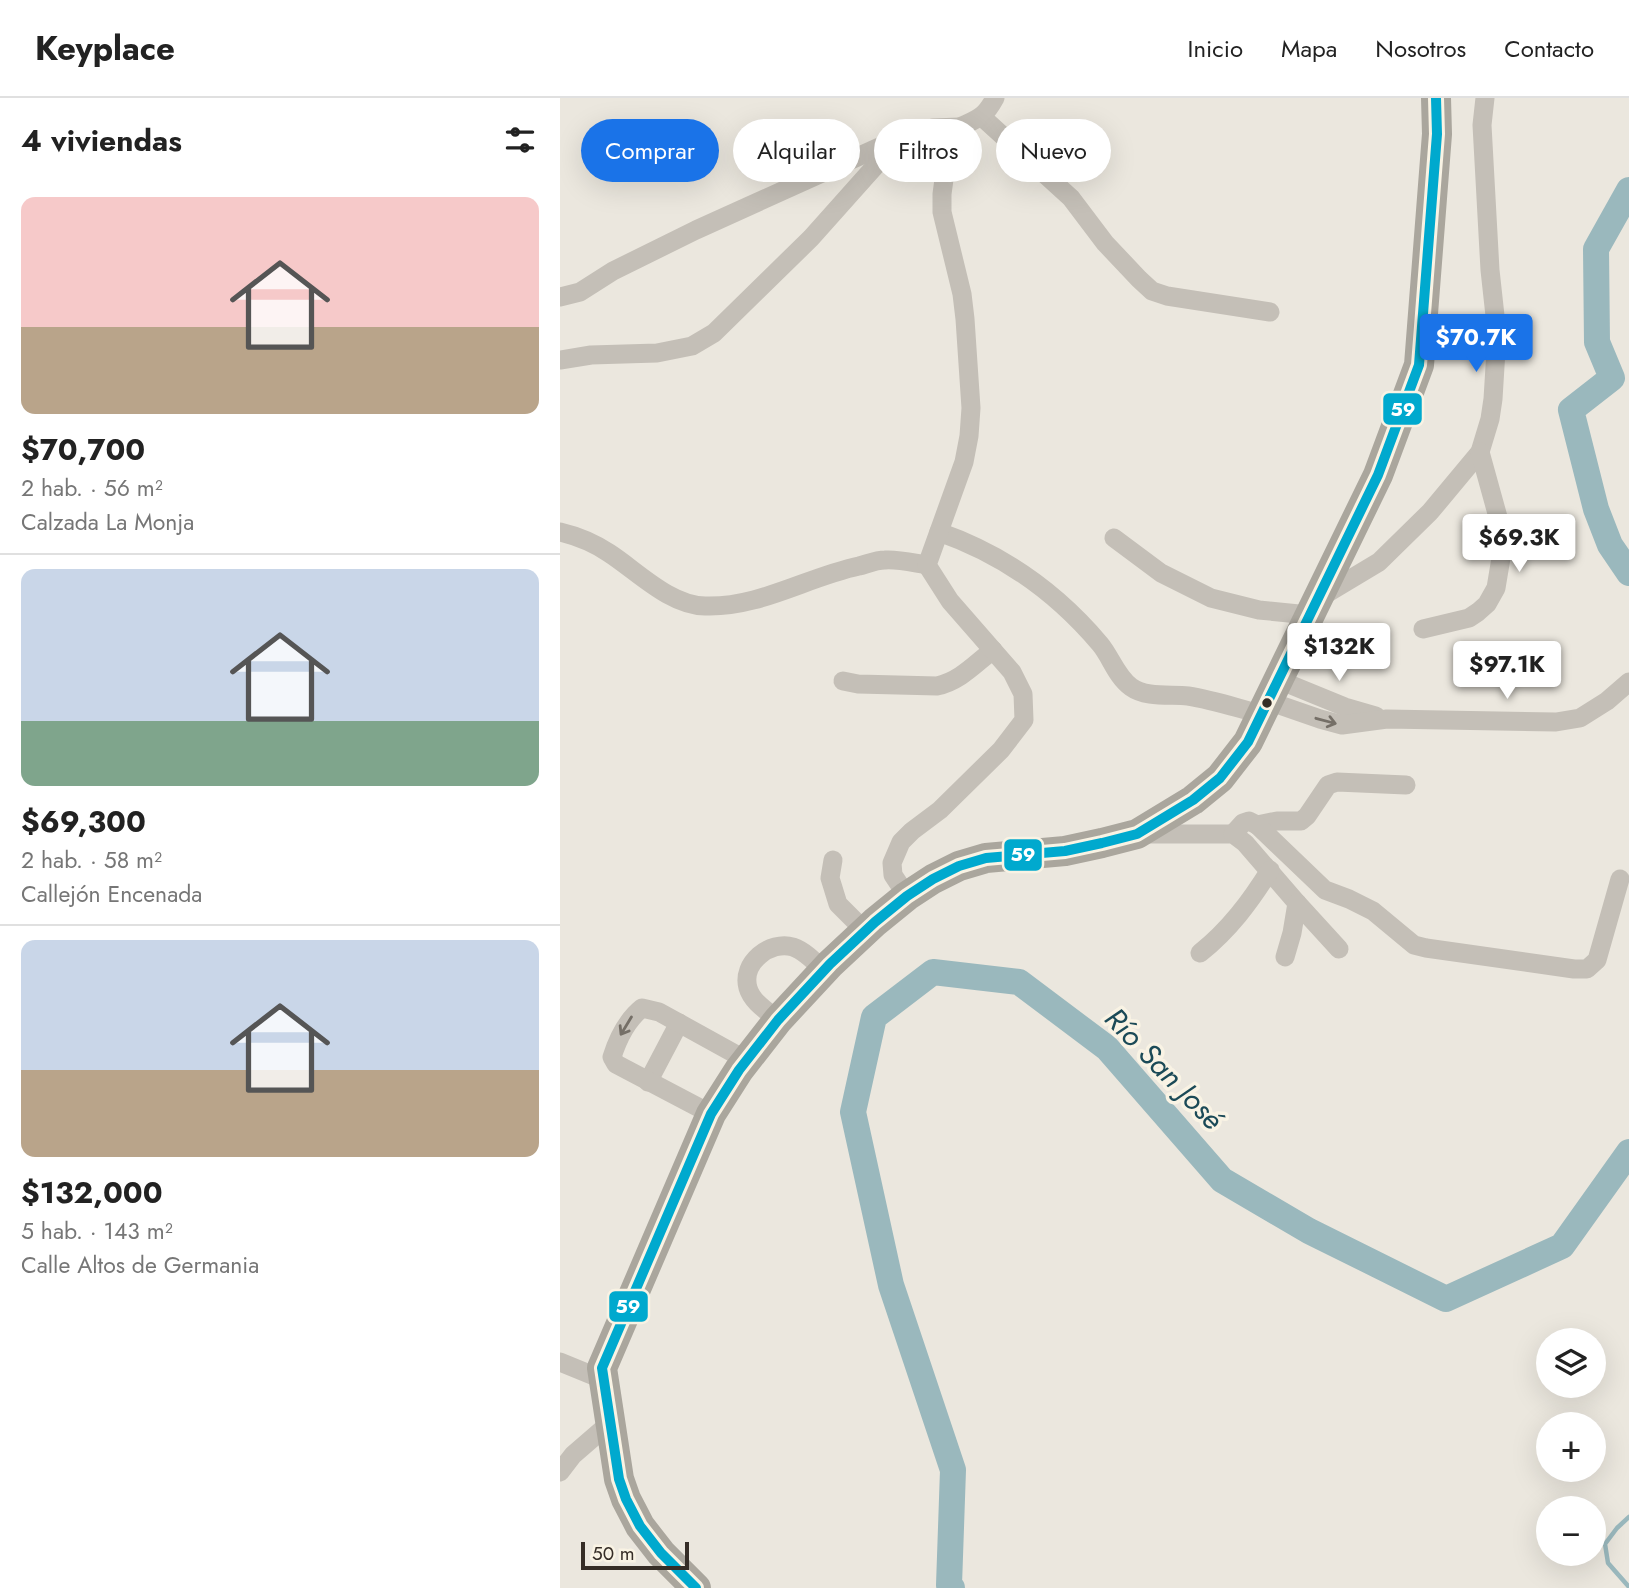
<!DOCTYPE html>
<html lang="es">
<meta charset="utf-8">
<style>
:root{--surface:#fff;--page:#f6f6f6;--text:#222;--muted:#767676;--line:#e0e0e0;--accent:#1a73e8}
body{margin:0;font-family:Jost,sans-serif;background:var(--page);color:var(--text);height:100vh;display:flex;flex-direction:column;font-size:26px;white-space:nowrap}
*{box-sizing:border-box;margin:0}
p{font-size:23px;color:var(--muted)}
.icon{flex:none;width:38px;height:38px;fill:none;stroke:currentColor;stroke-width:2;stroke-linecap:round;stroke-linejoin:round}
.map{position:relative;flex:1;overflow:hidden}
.panel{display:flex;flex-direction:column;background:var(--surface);width:560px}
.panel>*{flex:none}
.top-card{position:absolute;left:21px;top:21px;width:665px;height:63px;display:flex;gap:14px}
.buttons{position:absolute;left:976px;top:1230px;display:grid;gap:14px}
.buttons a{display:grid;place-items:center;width:70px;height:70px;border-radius:50%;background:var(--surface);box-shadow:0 7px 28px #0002;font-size:35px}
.scale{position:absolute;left:21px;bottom:18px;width:108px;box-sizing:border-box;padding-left:7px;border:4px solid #352d26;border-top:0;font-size:19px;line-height:24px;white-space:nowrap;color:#352d26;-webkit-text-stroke:5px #f9f3e4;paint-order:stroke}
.price{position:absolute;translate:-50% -60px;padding:0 16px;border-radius:7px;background:#fff;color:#222;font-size:23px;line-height:46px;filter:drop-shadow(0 2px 4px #0008)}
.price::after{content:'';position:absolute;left:50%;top:42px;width:21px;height:16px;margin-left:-10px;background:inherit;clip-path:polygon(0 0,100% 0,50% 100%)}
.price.current{background:var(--accent);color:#fff}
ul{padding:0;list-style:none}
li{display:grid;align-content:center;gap:14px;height:371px;padding:0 21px}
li+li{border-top:2px solid var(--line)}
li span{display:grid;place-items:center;height:217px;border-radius:14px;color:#555}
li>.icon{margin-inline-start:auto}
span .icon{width:126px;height:126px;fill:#fffc;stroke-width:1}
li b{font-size:30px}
h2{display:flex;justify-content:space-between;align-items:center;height:84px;padding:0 21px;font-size:30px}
.tag{padding:0 24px;border-radius:32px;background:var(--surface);box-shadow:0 7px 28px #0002;font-size:24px;line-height:63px}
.tag.current{background:var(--accent);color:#fff}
header{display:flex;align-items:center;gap:42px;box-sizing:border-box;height:98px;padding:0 35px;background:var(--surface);border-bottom:2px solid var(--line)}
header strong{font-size:33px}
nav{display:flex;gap:38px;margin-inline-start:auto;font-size:24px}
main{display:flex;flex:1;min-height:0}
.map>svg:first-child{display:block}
</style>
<header>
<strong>Keyplace</strong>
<nav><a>Inicio</a><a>Mapa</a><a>Nosotros</a><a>Contacto</a></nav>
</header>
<main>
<section class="panel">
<h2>4 viviendas<svg class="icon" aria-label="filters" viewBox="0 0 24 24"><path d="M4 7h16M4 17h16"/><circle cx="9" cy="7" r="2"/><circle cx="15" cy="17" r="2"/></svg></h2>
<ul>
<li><span style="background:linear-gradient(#f6c9c9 60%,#b9a48a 0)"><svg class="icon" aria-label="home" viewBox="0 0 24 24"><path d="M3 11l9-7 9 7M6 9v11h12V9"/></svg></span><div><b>$70,700</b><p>2 hab. · 56 m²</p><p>Calzada La Monja</p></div></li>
<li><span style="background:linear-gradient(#c9d6e8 70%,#7fa58c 0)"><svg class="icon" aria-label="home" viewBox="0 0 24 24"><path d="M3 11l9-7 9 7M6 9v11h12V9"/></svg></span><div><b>$69,300</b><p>2 hab. · 58 m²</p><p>Callejón Encenada</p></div></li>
<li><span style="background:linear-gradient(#c9d6e8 60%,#b9a48a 0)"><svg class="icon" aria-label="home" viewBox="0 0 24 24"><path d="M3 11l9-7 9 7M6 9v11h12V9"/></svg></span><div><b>$132,000</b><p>5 hab. · 143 m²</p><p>Calle Altos de Germania</p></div></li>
</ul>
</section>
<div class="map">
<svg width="1069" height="1490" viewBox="0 0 1069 1490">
<rect width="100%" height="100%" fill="#ebe7de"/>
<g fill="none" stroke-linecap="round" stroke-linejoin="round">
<path stroke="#9ab8bd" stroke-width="4.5" d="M1069,1419L1057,1430L1045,1446L1048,1465L1069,1489"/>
<g stroke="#9ab8bd" stroke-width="26">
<path d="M1069,92L1036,151L1037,244L1052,280L1011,312L1036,411L1050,447L1069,475"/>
<path d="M392,1490L389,1487L393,1372L331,1187L293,1014L314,919L373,874L459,884L547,950L662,1082L749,1133L886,1201L1002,1148L1069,1054"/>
</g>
<g stroke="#c4bfb7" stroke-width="19">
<path d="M422,19L511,100L545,145L579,181L592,193L607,198L710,214"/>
<path d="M0,199L20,194L53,173L136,132L335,42"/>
<path d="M0,262L31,257L97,255L132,248L154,235L251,140L342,38L373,30L400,29"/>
<path d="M0,434C17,438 34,445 49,455C77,473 109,507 145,508C199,510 247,479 299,468C307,466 316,462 325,462C338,461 354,465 367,467"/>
<path d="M379,434C442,456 497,495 540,546C551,559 556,578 571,589C586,600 611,596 628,598C653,602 677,610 701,616"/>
<path d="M554,440L601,475L651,500L699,512L749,517"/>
<path d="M759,500L819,464L870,414L920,354L930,321L933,301L937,236L930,172L922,27L925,0"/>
<path d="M863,531L909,520L918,514L927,506L936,490L942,454L941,430L920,354"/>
<path d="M719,582L785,609L816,618"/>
<path d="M283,583L298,586L377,588C400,583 415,566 433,552"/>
<path d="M708,603L760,621L782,627L827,621L996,624L1020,620L1047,603L1069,584"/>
<path d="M697,727L717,723H741L747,718L768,687L777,684L846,687"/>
<path d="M581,736H673L685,745L737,805L732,835L725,859"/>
<path d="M673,736L683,725L689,723L697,727L765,792L789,801L813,813L854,847L866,850L1014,871H1027L1037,862L1060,781"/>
<path d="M273,762L270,780L278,806L305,833"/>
<path d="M347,798L333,777L332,765L341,744L352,733L380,712L441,652L464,622L463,596L452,574L390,503L367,467L404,364L409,338L411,310L405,221L402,196L382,114V96L385,74L400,29C419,20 424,20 435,0"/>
<path d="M737,805L779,851"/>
<path d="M640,855C669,832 690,804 710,772"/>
<path d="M218,922C207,913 192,904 188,890C181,865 210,842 233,849C245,853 255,864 264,873"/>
<path d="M88,984L119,925"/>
<path d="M151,1016L56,966L52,959C58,940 67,922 82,910L99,914L186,962"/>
<path d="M0,1264L44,1282"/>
<path d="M0,1374L13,1357L50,1325"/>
</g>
<path stroke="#aaa69d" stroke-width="30" d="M136,1490L101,1455L80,1428L66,1401L59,1381L42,1270L151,1016L179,972L218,922L270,866L315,824L347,798L373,781L399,768L426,760L505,753L542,745L577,736L633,702L660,680L688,644L818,377L859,267L877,36L876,0"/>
<defs>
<path id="bus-1" d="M136,1490L101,1455L80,1428L66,1401L59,1381L42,1270L151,1016L179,972L218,922L270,866L315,824L347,798L373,781L399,768L426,760L505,753L542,745L577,736L633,702L660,680L688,644L818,377L859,267L877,36L876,0"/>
</defs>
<use href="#bus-1" stroke="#f9f3e4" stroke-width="16"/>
<use href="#bus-1" stroke="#00a9ce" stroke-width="10"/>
</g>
<defs><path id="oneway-shaft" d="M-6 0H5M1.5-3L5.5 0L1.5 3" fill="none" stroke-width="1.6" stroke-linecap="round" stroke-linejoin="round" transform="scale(1.75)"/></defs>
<g stroke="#756f67">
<use href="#oneway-shaft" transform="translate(766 623) rotate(15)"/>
<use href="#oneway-shaft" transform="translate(66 928) rotate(121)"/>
</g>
<circle fill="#352d26" stroke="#f9f3e4" stroke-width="2.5" cx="707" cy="605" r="6"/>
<g text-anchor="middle" stroke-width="7" stroke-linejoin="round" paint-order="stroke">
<g font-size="30" font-style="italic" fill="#1b4a57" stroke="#f9f3e4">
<text transform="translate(604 971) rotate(46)" y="10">Río San José</text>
</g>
</g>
<g stroke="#f9f3e4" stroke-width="2.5">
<rect x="822" y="294" width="41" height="34" rx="7" fill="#00a9ce"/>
<rect x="443" y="740" width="40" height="34" rx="7" fill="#00a9ce"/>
<rect x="48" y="1192" width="41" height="33" rx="7" fill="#00a9ce"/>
</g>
<g font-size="19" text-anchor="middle" font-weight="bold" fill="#fff">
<text x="843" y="318">59</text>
<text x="463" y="763">59</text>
<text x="68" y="1215">59</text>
</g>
</svg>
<div class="buttons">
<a><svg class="icon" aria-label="layers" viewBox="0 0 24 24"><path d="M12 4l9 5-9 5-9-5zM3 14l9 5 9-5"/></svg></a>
<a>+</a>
<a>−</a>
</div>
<div class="scale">50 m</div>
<b class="price current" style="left:916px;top:276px">$70.7K</b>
<b class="price" style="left:959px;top:476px">$69.3K</b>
<b class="price" style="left:779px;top:585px">$132K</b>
<b class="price" style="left:947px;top:603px">$97.1K</b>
<div class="top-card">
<a class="tag current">Comprar</a>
<a class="tag">Alquilar</a>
<a class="tag">Filtros</a>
<a class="tag">Nuevo</a>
</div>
</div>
</main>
